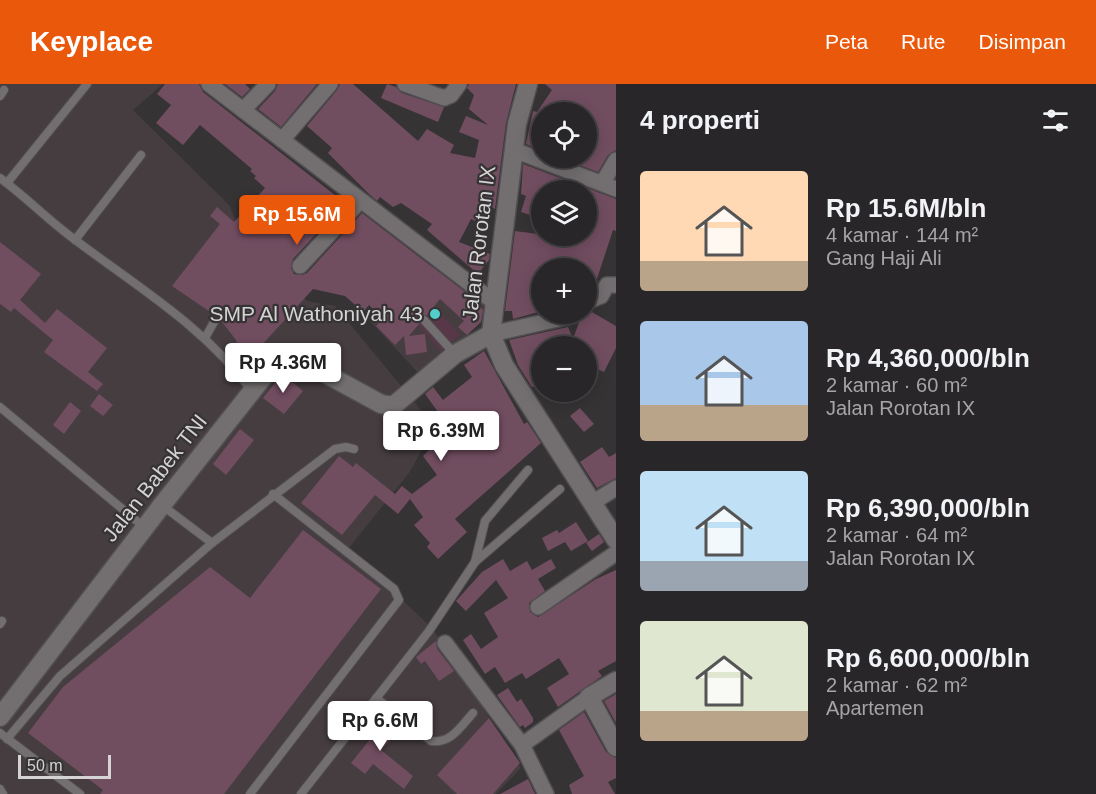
<!DOCTYPE html>
<html lang="id">
<meta charset="utf-8">
<style>
:root{--surface:#282628;--page:#302e30;--text:#f1f3f6;--muted:#a5a5a8;--line:#444345;--accent:#ea580c}
body{margin:0;font-family:Arial,sans-serif;background:var(--page);color:var(--text);height:100vh;display:flex;flex-direction:column;font-size:22px;white-space:nowrap}
*{box-sizing:border-box;margin:0}
p{font-size:20px;color:var(--muted)}
.icon{flex:none;width:33px;height:33px;fill:none;stroke:currentColor;stroke-width:2;stroke-linecap:round;stroke-linejoin:round}
.map{position:relative;flex:1;overflow:hidden}
.panel{display:flex;flex-direction:column;background:var(--surface);width:480px}
.panel>*{flex:none}
.controls{position:absolute;left:531px;top:18px;display:grid;gap:12px}
.controls a{display:grid;place-items:center;width:66px;height:66px;border-radius:50%;background:var(--surface);box-shadow:0 3px 15px #0003,0 0 0 2px var(--line);font-size:30px}
.scale{position:absolute;left:18px;bottom:15px;width:93px;box-sizing:border-box;padding-left:6px;border:3px solid #d5d3d4;border-top:0;font-size:16px;line-height:21px;white-space:nowrap;color:#d5d3d4;-webkit-text-stroke:4px #363335;paint-order:stroke}
.price{position:absolute;translate:-50% -51px;padding:0 14px;border-radius:6px;background:#fff;color:#222;font-size:20px;line-height:39px;filter:drop-shadow(0 2px 3px #0008)}
.price::after{content:'';position:absolute;left:50%;top:36px;width:18px;height:14px;margin-left:-9px;background:inherit;clip-path:polygon(0 0,100% 0,50% 100%)}
.price.active{background:var(--accent);color:#fff}
ul{padding:0;list-style:none}
li{display:flex;align-items:center;gap:18px;height:150px;padding:0 24px}
li span{display:grid;place-items:center;flex:none;width:168px;height:120px;border-radius:6px;color:#555}
li>.icon{margin-inline-start:auto}
span .icon{width:72px;height:72px;fill:#fffc;stroke-width:1}
li b{font-size:26px}
h2{display:flex;justify-content:space-between;align-items:center;height:72px;padding:0 24px;font-size:26px}
header{display:flex;align-items:center;gap:36px;box-sizing:border-box;height:84px;padding:0 30px;background:var(--accent);color:#fff}
header strong{font-size:28px}
nav{display:flex;gap:33px;margin-inline-start:auto;font-size:21px}
main{display:flex;flex:1;min-height:0}
.map>svg:first-child{display:block}
</style>
<header>
<strong>Keyplace</strong>
<nav><a>Peta</a><a>Rute</a><a>Disimpan</a></nav>
</header>
<main>
<div class="map">
<svg width="616" height="710" viewBox="0 0 616 710">
<rect width="100%" height="100%" fill="#363335"/>
<g fill="#463d41">
<path d="M0,0H163L133,26L229,121L242,151L307,217L335,222L435,343L409,389L348,465L433,545L521,684L496,710H0Z"/>
<path d="M441,173L492,227L422,293L371,238L401,216Z"/>
</g>
<path fill="#583748" d="M435,223L460,251L441,267L417,240Z"/>
<g fill="#714d60">
<path d="M165,0H199L203,8L345,119L293,175L291,184L294,190L302,191L307,189L362,129L465,208L483,226L481,238L467,251L458,243L464,237L440,215L427,231L420,232L419,240L409,252L425,250L427,268L406,271L404,252L395,261L376,242L383,235L369,221L363,228L345,212L313,205L248,276L240,269L236,256L219,234L172,202L220,140L210,132L217,123L234,138L265,104L254,94L256,92L250,87L252,85L200,41L183,61L156,39L171,21L157,10Z"/>
<path d="M225,0H245L250,5L242,13Z"/>
<path d="M278,0H317L281,43L258,25L275,7Z"/>
<path d="M340,0H353L418,57L427,45L454,61L450,69L475,74L479,56L459,48L466,32L488,41L469,25L474,11L467,4L469,0H516L506,39L495,125L485,119L475,137L471,135L459,158L490,170L489,176L478,190L427,146L432,140L401,119L393,123L380,113L377,117L368,109L328,69L332,64L307,42L337,6Z"/>
<path d="M387,0L396,3L402,9L444,23L438,38L381,14Z"/>
<path d="M545,0H616V66L608,71L598,88L561,74H586V28H540V66L526,60L533,27L537,28L552,6Z"/>
<path d="M523,80L616,115V147L613,146L594,204L586,207V184H542V227L513,235L512,227H505L515,147L584,156L586,152V106H542V135L521,128L526,112L521,110Z"/>
<path d="M0,158L41,190L20,216L45,239L57,225L107,264L88,288L103,300L97,307L44,268L53,256L14,224L11,228L0,220Z"/>
<path d="M590,227L616,242V264L604,288L586,280V262H542V301L532,303L518,281L509,256L568,243L573,255L582,230Z"/>
<path d="M484,267L524,340L527,338L541,359L455,435L467,448L438,475L427,463L430,459L414,441L423,433L410,415L398,430L375,411L342,451L301,419L339,372L353,383L356,379L395,410L402,402L412,410L437,391L423,372L445,350L438,339L443,335L425,310L433,303L443,316L472,293L464,281Z"/>
<path d="M282,290L303,307L284,330L263,314Z"/>
<path d="M99,310L113,321L103,332L90,322Z"/>
<path d="M70,318L81,327L64,350L53,341Z"/>
<path d="M580,324L594,340L584,348L570,332Z"/>
<path d="M240,345L254,356L226,391L213,380Z"/>
<path d="M602,363L609,373L616,369V394L597,404L580,378Z"/>
<path d="M576,438L588,457L571,467L565,458L548,467L542,454L557,446L559,449Z"/>
<path d="M303,446L381,505L224,710H100L103,706L28,649L63,603L210,483L250,514Z"/>
<path d="M599,450L604,458L592,467L586,459Z"/>
<path d="M503,475L510,487L527,477L532,486L551,475L556,484L538,495L545,507L529,519L530,528L538,533L596,495L616,486V577L598,587L602,592L558,623L547,604L569,590L559,574L526,595L522,589L505,599L495,583L485,590L463,556L471,550L481,565L498,553L484,529L508,514L496,496L466,527L456,517L482,488Z"/>
<path d="M436,557L437,565L454,587L439,597L425,577L421,580L416,573Z"/>
<path d="M508,604L517,618L521,615L533,634V638L525,644L523,641L520,643L497,611Z"/>
<path d="M616,610V639L604,617Z"/>
<path d="M584,628L606,668L616,674V694L608,698L615,710H572L569,701L584,692L559,646Z"/>
<path d="M373,629L396,650L381,666L413,692L404,705L373,680L365,690L351,679L371,654L360,644Z"/>
<path d="M489,634L520,679L493,710H457L437,691Z"/>
<path d="M528,695L535,710H500Z"/>
</g>
<g fill="none" stroke-linecap="round" stroke-linejoin="round">
<defs>
<g id="lane">
<path d="M0,12L4,6"/>
<path d="M0,94C26,113 48,136 74,155C136,202 205,243 251,306"/>
<path d="M7,99L87,0"/>
<path d="M75,156L141,71"/>
<path d="M424,236L454,269"/>
<path d="M205,254L214,238"/>
<path d="M0,323L144,443"/>
<path d="M163,422L212,459"/>
<path d="M475,478L485,437L528,386"/>
<path d="M0,540L2,537"/>
<path d="M376,614L431,657C451,660 461,642 473,629"/>
<path d="M0,649L80,710"/>
<path d="M7,655L60,592L212,459L335,365L346,363L354,365"/>
<path d="M0,705L3,710"/>
<path d="M250,710L399,516L394,505L273,410"/>
<path d="M301,710L429,547L475,478L560,405"/>
</g>
<g id="street">
<path d="M209,0L494,218"/>
<path d="M405,0L444,14L451,11L459,0"/>
<path d="M243,26L268,0"/>
<path d="M282,56L330,0"/>
<path d="M514,66L616,105"/>
<path d="M603,98L616,76"/>
<path d="M300,182L360,117"/>
<path d="M586,218L601,212L607,201H616"/>
<path d="M491,250L567,233L569,230"/>
<path d="M592,419L616,404"/>
<path d="M538,523L616,469"/>
<path d="M445,559L522,661L546,710"/>
<path d="M522,661L589,613"/>
</g>
<g id="secondary">
<path d="M528,0L517,40L491,250L504,281L616,456"/>
<path d="M616,597L589,613L616,663"/>
<path d="M0,633L162,421L276,277L282,273H295L381,320L393,322L455,270L491,250"/>
</g>
</defs>
<use href="#lane" stroke="#514f50" stroke-width="10"/>
<use href="#street" stroke="#514f50" stroke-width="18"/>
<use href="#secondary" stroke="#514f50" stroke-width="21"/>
<use href="#lane" stroke="#736f71" stroke-width="8"/>
<use href="#street" stroke="#736f71" stroke-width="15"/>
<use href="#secondary" stroke="#736f71" stroke-width="18"/>
</g>
<circle fill="#53cdc9" stroke="#363335" stroke-width="2" cx="435" cy="230" r="6"/>
<g text-anchor="middle" stroke-width="4.5" stroke-linejoin="round" paint-order="stroke">
<g font-size="21" fill="#d5d3d4" stroke="#363335">
<text transform="translate(479 159) rotate(-83)" y="7">Jalan Rorotan IX</text>
<text transform="translate(155 394) rotate(-52)" y="7">Jalan Babek TNI</text>
</g>
<g font-size="21" fill="#d5d3d4" stroke="#363335" text-anchor="end">
<text x="423" y="237">SMP Al Wathoniyah 43</text>
</g>
</g>
</svg>
<div class="controls">
<a><svg class="icon" aria-label="locate" viewBox="0 0 24 24"><circle cx="12" cy="12" r="6"/><path d="M12 2v4M12 18v4M2 12h4M18 12h4"/></svg></a>
<a><svg class="icon" aria-label="layers" viewBox="0 0 24 24"><path d="M12 4l9 5-9 5-9-5zM3 14l9 5 9-5"/></svg></a>
<a>+</a>
<a>−</a>
</div>
<div class="scale">50 m</div>
<b class="price active" style="left:297px;top:162px">Rp 15.6M</b>
<b class="price" style="left:283px;top:310px">Rp 4.36M</b>
<b class="price" style="left:441px;top:378px">Rp 6.39M</b>
<b class="price" style="left:380px;top:668px">Rp 6.6M</b>
</div>
<section class="panel">
<h2>4 properti<svg class="icon" aria-label="filters" viewBox="0 0 24 24"><path d="M4 7h16M4 17h16"/><circle cx="9" cy="7" r="2"/><circle cx="15" cy="17" r="2"/></svg></h2>
<ul>
<li><span style="background:linear-gradient(#ffd9b3 75%,#b9a48a 0)"><svg class="icon" aria-label="home" viewBox="0 0 24 24"><path d="M3 11l9-7 9 7M6 9v11h12V9"/></svg></span><div><b>Rp 15.6M/bln</b><p>4 kamar · 144 m²</p><p>Gang Haji Ali</p></div></li>
<li><span style="background:linear-gradient(#a9c7e8 70%,#b9a48a 0)"><svg class="icon" aria-label="home" viewBox="0 0 24 24"><path d="M3 11l9-7 9 7M6 9v11h12V9"/></svg></span><div><b>Rp 4,360,000/bln</b><p>2 kamar · 60 m²</p><p>Jalan Rorotan IX</p></div></li>
<li><span style="background:linear-gradient(#bfe0f5 75%,#9aa5b1 0)"><svg class="icon" aria-label="home" viewBox="0 0 24 24"><path d="M3 11l9-7 9 7M6 9v11h12V9"/></svg></span><div><b>Rp 6,390,000/bln</b><p>2 kamar · 64 m²</p><p>Jalan Rorotan IX</p></div></li>
<li><span style="background:linear-gradient(#dfe7d0 75%,#b9a48a 0)"><svg class="icon" aria-label="home" viewBox="0 0 24 24"><path d="M3 11l9-7 9 7M6 9v11h12V9"/></svg></span><div><b>Rp 6,600,000/bln</b><p>2 kamar · 62 m²</p><p>Apartemen</p></div></li>
</ul>
</section>
</main>
